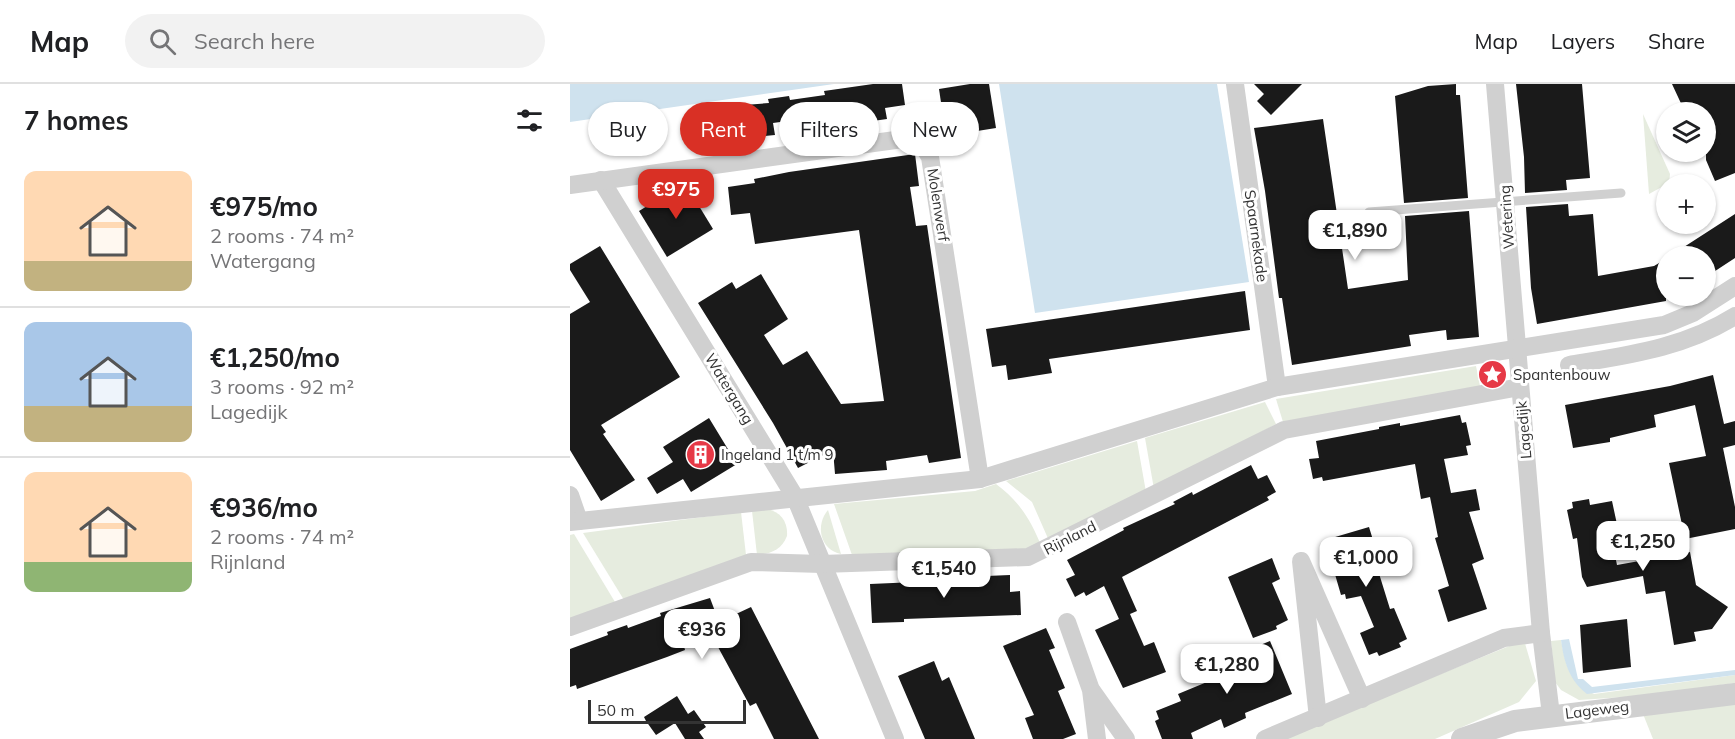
<!DOCTYPE html>
<meta charset="utf-8">
<style>
:root{--surface:#fff;--page:#f2f2f2;--text:#202124;--muted:#757577;--line:#e0e0e0;--accent:#d93025}
body{margin:0;font-family:Mulish,sans-serif;background:var(--page);color:var(--text);height:100vh;display:flex;flex-direction:column;font-size:22px;white-space:nowrap}
*{box-sizing:border-box;margin:0}
p{font-size:20px;color:var(--muted)}
.icon{flex:none;width:33px;height:33px;fill:none;stroke:currentColor;stroke-width:2;stroke-linecap:round;stroke-linejoin:round}
.map{position:relative;flex:1;overflow:hidden}
.side{display:flex;flex-direction:column;background:var(--surface);width:570px}
.side>*{flex:none}
.guide{position:absolute;left:18px;top:18px;width:570px;height:54px;display:flex;gap:12px}
.fabs{position:absolute;left:1086px;top:18px;display:grid;gap:12px}
.fabs a{display:grid;place-items:center;width:60px;height:60px;border-radius:50%;background:var(--surface);box-shadow:0 2px 4px #0004;font-size:30px}
.scale{position:absolute;left:18px;bottom:15px;width:158px;box-sizing:border-box;padding-left:6px;border:3px solid #333;border-top:0;font-size:16px;line-height:21px;white-space:nowrap;color:#333;-webkit-text-stroke:4px #fff;paint-order:stroke}
.price{position:absolute;translate:-50% -51px;padding:0 14px;border-radius:12px;background:#fff;color:#222;font-size:20px;line-height:39px;filter:drop-shadow(0 2px 3px #0008)}
.price::after{content:'';position:absolute;left:50%;top:36px;width:18px;height:14px;margin-left:-9px;background:inherit;clip-path:polygon(0 0,100% 0,50% 100%)}
.price.active{background:var(--accent);color:#fff}
ul{padding:0;list-style:none}
li{display:flex;align-items:center;gap:18px;height:150px;padding:0 24px}
li+li{border-top:2px solid var(--line)}
li span{display:grid;place-items:center;flex:none;width:168px;height:120px;border-radius:12px;color:#555}
li>.icon{margin-inline-start:auto}
span .icon{width:72px;height:72px;fill:#fffc;stroke-width:1}
li b{font-size:26px}
h2{display:flex;justify-content:space-between;align-items:center;height:72px;padding:0 24px;font-size:26px}
.chip{padding:0 21px;border-radius:27px;background:var(--surface);box-shadow:0 2px 4px #0004;font-size:21px;line-height:54px}
.chip.active{background:var(--accent);color:#fff}
header{display:flex;align-items:center;gap:36px;box-sizing:border-box;height:84px;padding:0 30px;background:var(--surface);border-bottom:2px solid var(--line)}
header strong{font-size:28px}
nav{display:flex;gap:33px;margin-inline-start:auto;font-size:21px}
.search{width:420px;height:54px;background:var(--page);display:flex;align-items:center;gap:15px;box-sizing:border-box;padding:0 21px;border-radius:33px;color:var(--muted);font-size:22px}
main{display:flex;flex:1;min-height:0}
.map>svg:first-child{display:block}
</style>
<header>
<strong>Map</strong>
<div class="search"><svg class="icon" aria-label="search" viewBox="0 0 24 24"><circle cx="10" cy="10" r="6"/><path d="M15 15l6 6"/></svg>Search here</div>
<nav><a>Map</a><a>Layers</a><a>Share</a></nav>
</header>
<main>
<section class="side">
<h2>7 homes<svg class="icon" aria-label="filters" viewBox="0 0 24 24"><path d="M4 7h16M4 17h16"/><circle cx="9" cy="7" r="2"/><circle cx="15" cy="17" r="2"/></svg></h2>
<ul>
<li><span style="background:linear-gradient(#ffd9b3 75%,#c2b280 0)"><svg class="icon" aria-label="home" viewBox="0 0 24 24"><path d="M3 11l9-7 9 7M6 9v11h12V9"/></svg></span><div><b>€975/mo</b><p>2 rooms · 74 m²</p><p>Watergang</p></div></li>
<li><span style="background:linear-gradient(#a9c7e8 70%,#c2b280 0)"><svg class="icon" aria-label="home" viewBox="0 0 24 24"><path d="M3 11l9-7 9 7M6 9v11h12V9"/></svg></span><div><b>€1,250/mo</b><p>3 rooms · 92 m²</p><p>Lagedijk</p></div></li>
<li><span style="background:linear-gradient(#ffd9b3 75%,#8fb573 0)"><svg class="icon" aria-label="home" viewBox="0 0 24 24"><path d="M3 11l9-7 9 7M6 9v11h12V9"/></svg></span><div><b>€936/mo</b><p>2 rooms · 74 m²</p><p>Rijnland</p></div></li>
</ul>
</section>
<div class="map">
<svg width="1165" height="655" viewBox="0 0 1165 655">
<rect width="100%" height="100%" fill="#fff"/>
<g fill="#e6ecdf">
<path d="M1073,30L1100,90L1099,99L1079,110Z"/>
<path d="M906,282L910,302L713,338L706,315Z"/>
<path d="M695,318L706,340L584,405L575,354Z"/>
<path d="M567,357L576,408L480,459L462,418L436,397Z"/>
<path d="M426,400C449,417 460,435 471,461L460,467L282,471L264,420L405,407Z"/>
<path d="M197,425C211,428 218,438 217,452C211,467 201,469 187,471L182,427Z"/>
<path d="M258,426L271,470C250,466 245,441 258,426Z"/>
<path d="M171,428L176,471L54,516L13,449Z"/>
<path d="M4,450L45,518L0,535V451Z"/>
<path d="M954,556L966,597L949,618L865,655H711Z"/>
<path d="M991,556C996,581 999,599 1024,610L1165,591V599L1070,612L1009,616L991,606L985,598L981,557Z"/>
<path d="M1165,618V655H1083L1073,630Z"/>
</g>
<g fill="#cfe2ee">
<path d="M0,0H264L0,38Z"/>
<path d="M429,0H647L679,198L465,229Z"/>
<path d="M999,555L1008,595H1013L1022,603L1165,586V591L1017,610C999,596 994,578 991,556Z"/>
</g>
<g fill="#1a1a1a">
<path d="M303,0H332L335,21L315,24L317,35L296,38L295,26L259,31L261,43L241,46L239,34L203,39L205,51L184,53L182,38L146,43L149,59L129,61L123,25L199,19L198,15L219,12L220,16L255,11L254,7Z"/>
<path d="M400,0H419L426,44L376,52L369,5Z"/>
<path d="M684,0H732L701,31L687,17L694,10Z"/>
<path d="M886,0V11H890L898,114L834,119L825,12L858,2Z"/>
<path d="M946,0H1012L1020,94L996,96L997,106L955,109L954,73Z"/>
<path d="M1102,0H1165V89L1145,97L1136,76V28H1115Z"/>
<path d="M753,35L778,205L838,196L835,132L899,127L909,253L877,256L876,246L839,251L841,262L722,281L712,214H709L695,107L684,44Z"/>
<path d="M345,70L349,102L340,103L346,142L357,141L391,374L359,379L357,371L316,377L317,386L265,390L263,366L228,384L203,339L128,219L162,198L166,205L191,190L218,235L194,251L213,281L237,267L271,320L314,317L289,146L185,160L180,129L161,131L158,103L185,99L184,95L219,88Z"/>
<path d="M115,99L143,145L97,173L69,127Z"/>
<path d="M998,120L999,132L1023,130L1028,192L1084,182L1096,175V217L967,240L961,204L956,123Z"/>
<path d="M1165,130V174L1136,193V172H1100Z"/>
<path d="M30,162L110,293L31,341L36,348L33,350L65,396L31,417L0,366V230L20,218L0,186V180Z"/>
<path d="M675,207L680,246L479,275L482,289L438,296L436,281L422,283L416,245Z"/>
<path d="M1143,291L1154,340L1165,337V361L1153,364L1165,423V445L1115,455L1099,379L1136,372L1125,321L1084,331L1086,343L1040,354V358L1003,364L995,321L1100,302Z"/>
<path d="M890,331L892,339L896,338L901,361L896,362L898,371L874,375L881,409L906,405L910,426L899,428L914,475L902,480L917,525L878,538L868,506L879,502L865,454L868,453L860,413L851,415L845,380L753,397L752,393L743,395L739,375L749,374L746,357L809,345V343L830,339V342Z"/>
<path d="M139,334L167,380L121,408L113,395L87,410L77,394L103,378L93,363Z"/>
<path d="M681,381L688,395L697,391L706,408L697,413L699,416L552,493L567,527L560,530L574,562L584,558L596,588L553,604L525,546L549,535L534,502L516,512L514,508L505,513L496,495L505,491L497,476L554,446L553,444L605,420L603,418L622,408L623,411Z"/>
<path d="M1019,415L1020,421L1042,417L1048,445L1040,447L1047,481L1120,468L1126,501L1158,523L1142,545L1124,548L1126,557L1104,561L1095,507L1076,510L1073,492L1017,503L1012,493L1007,454L1003,455L997,426L1003,424L1002,418Z"/>
<path d="M799,443L811,482L807,483L820,525L824,524L837,555L829,559L831,563L809,572L807,568L799,571L790,549L804,543L791,512L776,515L775,510L771,511L755,456Z"/>
<path d="M702,474L710,495L702,499L718,536L706,542L707,545L683,554L658,493Z"/>
<path d="M440,491V508L450,507L451,531L334,535V538L302,539L300,500L346,498V495Z"/>
<path d="M140,514L149,538L181,523L249,655H204L186,619L180,622L142,552L114,562L115,566L97,573L7,605L6,601L0,603V565L38,551L37,548L57,541L58,544L91,532L90,529Z"/>
<path d="M1057,535L1061,583L1013,589L1010,541Z"/>
<path d="M476,544L485,564L479,566L495,604L488,607L506,650L493,655H463L455,634L464,631L433,562Z"/>
<path d="M700,557L722,610L675,629L676,634L654,644L651,635L621,649L623,655H592L585,637L589,635L586,627L611,617L608,610L666,586L661,573Z"/>
<path d="M364,577L372,597L379,593L405,655H355L328,592Z"/>
<path d="M107,612L118,630L124,626L136,643L129,648L134,655H115L105,639L86,651L76,637L74,633Z"/>
</g>
<g fill="none" stroke-linecap="round" stroke-linejoin="round">
<path stroke="#d0d0d0" stroke-width="9" d="M799,128L1051,109"/>
<g stroke="#d0d0d0" stroke-width="18">
<path d="M665,0L707,303"/>
<path d="M925,0L971,549L981,631"/>
<path d="M31,96L225,413L325,655"/>
<path d="M0,101L340,54L351,59L360,73L410,395"/>
<path d="M999,281C1058,271 1114,264 1165,232"/>
<path d="M0,411L9,437"/>
<path d="M0,438L410,395L707,303L1094,241L1123,229L1165,202"/>
<path d="M497,538L521,606L527,655"/>
<path d="M0,543L181,478L252,480L458,473L714,346L950,303"/>
<path d="M522,607L556,655"/>
<path d="M748,634L731,477L792,615"/>
<path d="M695,655L934,554L971,549"/>
</g>
<path stroke="#d0d0d0" stroke-width="22" d="M892,655L945,637L1165,610"/>
</g>
<defs>
<symbol id="sight-disc" viewBox="-11 -11 22 22"><circle r="9.5" fill="#e63946" stroke="#fff"/><path d="M0-6L1.8-2.2L6-1.7L2.9 1.2L3.7 5.4L0 3.3L-3.7 5.4L-2.9 1.2L-6-1.7L-1.8-2.2Z" fill="#fff"/></symbol>
<symbol id="building-disc" viewBox="-11 -11 22 22"><circle r="9.5" fill="#e63946" stroke="#fff"/><path d="M-4-6H4V6H1V3H-1V6H-4ZM-2.5-4.3h1.7v1.8h-1.7ZM.8-4.3h1.7v1.8H.8ZM-2.5-1h1.7V.8h-1.7ZM.8-1h1.7V.8H.8Z" fill="#fff"/></symbol>
</defs>
<g fill-rule="evenodd">
<use href="#sight-disc" x="906" y="274" width="33" height="33"/>
<use href="#building-disc" x="114" y="354" width="33" height="33"/>
</g>
<g text-anchor="middle" stroke-width="6" stroke-linejoin="round" paint-order="stroke">
<g font-size="15" fill="#333" stroke="#fff">
<text transform="translate(368 121) rotate(81)" y="5">Molenwerf</text>
<text transform="translate(937 133) rotate(-94)" y="5">Wetering</text>
<text transform="translate(686 152) rotate(82)" y="5">Spaarnekade</text>
<text transform="translate(159 305) rotate(59)" y="5">Watergang</text>
<text transform="translate(954 346) rotate(-95)" y="5">Lagedijk</text>
<text transform="translate(500 454) rotate(-27)" y="5">Rijnland</text>
<text transform="translate(1027 626) rotate(-7)" y="5">Lageweg</text>
</g>
<g font-size="15" fill="#333" stroke="#fff" text-anchor="start">
<text x="943" y="296">Spantenbouw</text>
<text x="151" y="376">Ingeland 1 t/m 9</text>
</g>
</g>
</svg>
<div class="fabs">
<a><svg class="icon" aria-label="layers" viewBox="0 0 24 24"><path d="M12 4l9 5-9 5-9-5zM3 14l9 5 9-5"/></svg></a>
<a>+</a>
<a>−</a>
</div>
<div class="scale">50 m</div>
<b class="price active" style="left:106px;top:136px">€975</b>
<b class="price" style="left:785px;top:177px">€1,890</b>
<b class="price" style="left:1073px;top:488px">€1,250</b>
<b class="price" style="left:796px;top:504px">€1,000</b>
<b class="price" style="left:374px;top:515px">€1,540</b>
<b class="price" style="left:132px;top:576px">€936</b>
<b class="price" style="left:657px;top:611px">€1,280</b>
<div class="guide">
<a class="chip">Buy</a>
<a class="chip active">Rent</a>
<a class="chip">Filters</a>
<a class="chip">New</a>
</div>
</div>
</main>
